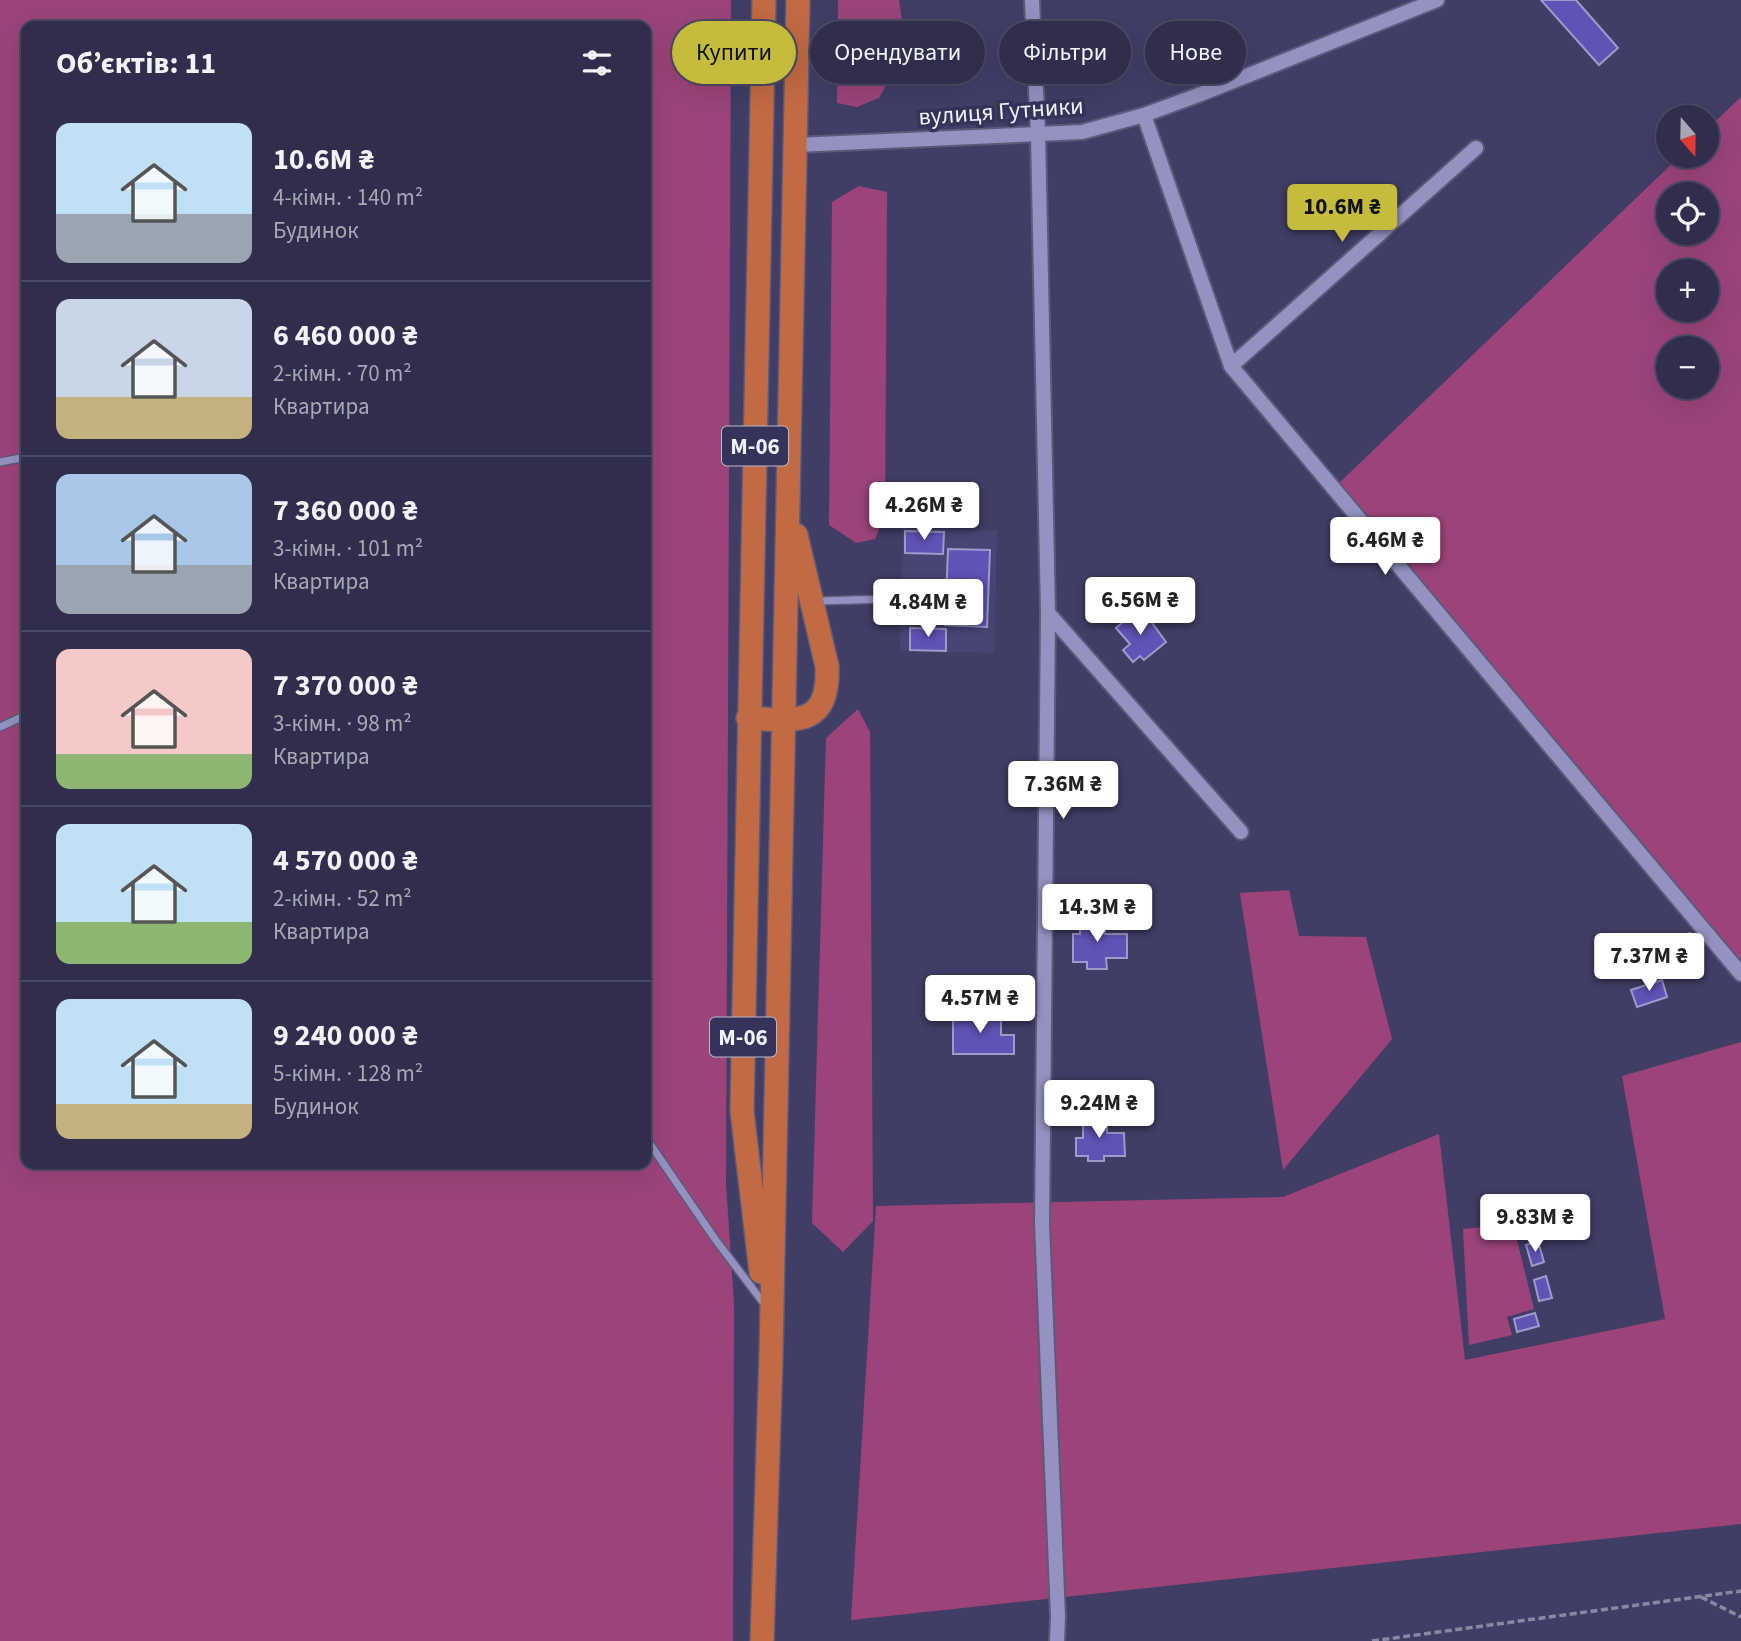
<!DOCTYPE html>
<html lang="uk">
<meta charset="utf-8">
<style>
:root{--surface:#302e4c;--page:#383653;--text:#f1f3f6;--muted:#a8a8b5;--line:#4b4a64;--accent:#c5bc3d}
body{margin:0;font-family:"Source Sans 3",sans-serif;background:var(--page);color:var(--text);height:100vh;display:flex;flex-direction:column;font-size:26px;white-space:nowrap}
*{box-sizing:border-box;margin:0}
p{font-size:23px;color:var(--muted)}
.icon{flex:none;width:38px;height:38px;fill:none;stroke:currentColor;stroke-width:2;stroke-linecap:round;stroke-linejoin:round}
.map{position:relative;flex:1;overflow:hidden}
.details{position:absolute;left:21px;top:21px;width:630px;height:1148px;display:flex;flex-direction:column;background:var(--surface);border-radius:14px;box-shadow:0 7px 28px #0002,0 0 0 2px var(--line)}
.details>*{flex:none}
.hud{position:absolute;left:672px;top:21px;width:665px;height:63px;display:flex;gap:14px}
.needle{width:46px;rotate:160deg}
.buttons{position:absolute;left:1656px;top:105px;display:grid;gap:14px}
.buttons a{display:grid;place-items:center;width:63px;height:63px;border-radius:50%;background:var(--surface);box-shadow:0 7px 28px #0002,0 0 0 2px var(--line);font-size:35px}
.price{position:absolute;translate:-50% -60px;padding:0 16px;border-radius:7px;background:#fff;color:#222;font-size:23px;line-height:46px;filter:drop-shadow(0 2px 4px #0008)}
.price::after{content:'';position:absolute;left:50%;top:42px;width:21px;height:16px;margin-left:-10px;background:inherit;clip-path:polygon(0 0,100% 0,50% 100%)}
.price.selected{background:var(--accent);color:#111}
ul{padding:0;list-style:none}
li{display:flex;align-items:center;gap:21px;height:175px;padding:0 35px}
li+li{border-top:2px solid var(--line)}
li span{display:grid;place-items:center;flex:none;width:196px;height:140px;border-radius:14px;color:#555}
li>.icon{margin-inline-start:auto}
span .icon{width:84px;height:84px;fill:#fffc;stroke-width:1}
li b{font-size:30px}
h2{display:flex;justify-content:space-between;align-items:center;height:84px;padding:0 35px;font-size:30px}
.pill{padding:0 24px;border-radius:32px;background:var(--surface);box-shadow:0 7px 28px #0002,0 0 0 2px var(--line);font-size:24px;line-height:63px}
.pill.selected{background:var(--accent);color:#111}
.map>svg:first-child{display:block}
</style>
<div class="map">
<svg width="1741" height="1641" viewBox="0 0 1741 1641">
<rect width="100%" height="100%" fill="#403e66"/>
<path fill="#484574" d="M903,528L997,531L994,653L900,651Z"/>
<g fill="#9c447a" fill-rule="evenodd">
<path d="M0,0H731L726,1184L734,1304L733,1641H0ZM26,26H646V1164H26Z"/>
<path d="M838,0H899L906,49L879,98L857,107L837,103Z"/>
<path d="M1741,97V968L1337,485L1680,156H1706V130ZM1668,194H1706V233H1668ZM1668,271H1706V310H1668ZM1668,348H1706V387H1668Z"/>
<path d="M859,186L887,192L885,515L875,539L856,543L829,525L832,202Z"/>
<path d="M858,709L870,732L873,1221L843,1252L812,1223L826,738Z"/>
<path d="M1289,890L1299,936L1366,937L1392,1039L1283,1170L1240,893Z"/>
<path d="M1741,1042V1524L851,1620L876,1206L1283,1197L1439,1134L1465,1360L1665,1319L1622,1076Z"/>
<path d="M1513,1224L1534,1309L1507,1317L1512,1335L1469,1345L1463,1229Z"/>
</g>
<g fill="#6053b6" stroke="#9c9bca" stroke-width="2">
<path d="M1541,0H1576L1618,48L1599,65Z"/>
<path d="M905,531L944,532L943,554L905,553Z"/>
<path d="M948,549L990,550L987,627L945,625Z"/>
<path d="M1134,612L1142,620L1147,616L1166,642L1144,660L1140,656L1133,662L1123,650L1130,644L1116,628Z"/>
<path d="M910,628L946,629V651L910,650Z"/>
<path d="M1080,916H1105V934H1127V958H1106L1107,969H1087V962H1073V934H1080Z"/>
<path d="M1690,933L1698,958L1680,964L1672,939Z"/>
<path d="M1662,980L1667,997L1637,1007L1631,990Z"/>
<path d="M953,1014H1001V1035H1014V1054H953Z"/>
<path d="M1083,1116H1107V1133H1124L1125,1156H1104V1161H1088V1156H1076V1138H1083Z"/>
<path d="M1538,1241L1544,1262L1532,1266L1526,1245Z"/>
<path d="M1546,1276L1552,1298L1539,1301L1534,1280Z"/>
<path d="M1535,1313L1539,1326L1517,1332L1514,1319Z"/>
</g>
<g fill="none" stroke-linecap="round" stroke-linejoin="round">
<defs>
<g id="service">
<path d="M0,462L26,457"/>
<path d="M816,601L924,598"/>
<path d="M0,727L26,715"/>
<path d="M646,1138L715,1239L765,1305"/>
</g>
<g id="minor">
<path d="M1032,0L1038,134L1048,613L1042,1224L1058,1617L1057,1641"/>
<path d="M1144,115L1231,366L1741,974"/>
<path d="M796,145L1082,132L1144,115L1201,94L1437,0"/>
<path d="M1231,366L1476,148"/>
<path d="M1048,613L1241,832"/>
</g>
<g id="trunk">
<path d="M748,718C796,721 830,727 827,666L796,535"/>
<path d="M761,1272L742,1111L764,0"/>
<path d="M762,1641L771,1355L798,0"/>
</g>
</defs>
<use href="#service" stroke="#5c5a78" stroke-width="10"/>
<use href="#minor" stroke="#5c5a78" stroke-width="18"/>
<use href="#trunk" stroke="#5c5a78" stroke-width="26"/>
<g stroke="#8988a4" stroke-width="3.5" stroke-dasharray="7 3.5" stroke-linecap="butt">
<path d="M1701,1597L1741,1617"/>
<path d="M1372,1641L1741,1591"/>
</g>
<use href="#service" stroke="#9392c1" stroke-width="7"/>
<use href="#minor" stroke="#9392c1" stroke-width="14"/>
<use href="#trunk" stroke="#c26a44" stroke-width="23"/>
</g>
<g text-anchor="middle" stroke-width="7" stroke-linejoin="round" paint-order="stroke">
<g fill="#36335a" stroke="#b9b9cb" stroke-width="2">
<rect x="722" y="426.5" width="66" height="39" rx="5"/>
<rect x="710" y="1017.5" width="66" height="39" rx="5"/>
</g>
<g font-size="23" font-weight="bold" fill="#f1f2fc">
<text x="755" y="454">М-06</text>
<text x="743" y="1045">М-06</text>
</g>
<g font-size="24" fill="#f1f2fc" stroke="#36335a">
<text transform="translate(1001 111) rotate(-4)" y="8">вулиця Гутники</text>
</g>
</g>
</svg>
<div class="buttons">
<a><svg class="needle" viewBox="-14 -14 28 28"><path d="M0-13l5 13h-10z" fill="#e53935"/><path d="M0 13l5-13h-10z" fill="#a8a8b5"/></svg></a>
<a><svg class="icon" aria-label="locate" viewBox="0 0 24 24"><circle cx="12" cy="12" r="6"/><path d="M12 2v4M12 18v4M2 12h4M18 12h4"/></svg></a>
<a>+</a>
<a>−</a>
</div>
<b class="price selected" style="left:1342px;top:244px">10.6M ₴</b>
<b class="price" style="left:924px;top:542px">4.26M ₴</b>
<b class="price" style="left:1385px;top:577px">6.46M ₴</b>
<b class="price" style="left:1140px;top:637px">6.56M ₴</b>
<b class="price" style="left:928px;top:639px">4.84M ₴</b>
<b class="price" style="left:1063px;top:821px">7.36M ₴</b>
<b class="price" style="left:1097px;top:944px">14.3M ₴</b>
<b class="price" style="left:1649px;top:993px">7.37M ₴</b>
<b class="price" style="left:980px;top:1035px">4.57M ₴</b>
<b class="price" style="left:1099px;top:1140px">9.24M ₴</b>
<b class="price" style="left:1535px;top:1254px">9.83M ₴</b>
<div class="hud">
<a class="pill selected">Купити</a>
<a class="pill">Орендувати</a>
<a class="pill">Фільтри</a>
<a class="pill">Нове</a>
</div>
<section class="details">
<h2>Об’єктів: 11<svg class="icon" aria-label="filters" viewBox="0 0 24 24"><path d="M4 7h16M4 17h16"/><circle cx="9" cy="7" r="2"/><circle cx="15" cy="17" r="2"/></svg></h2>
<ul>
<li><span style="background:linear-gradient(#bfe0f5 65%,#9aa5b1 0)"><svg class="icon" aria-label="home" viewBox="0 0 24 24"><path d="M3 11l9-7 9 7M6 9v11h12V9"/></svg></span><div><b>10.6M ₴</b><p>4-кімн. · 140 m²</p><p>Будинок</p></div></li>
<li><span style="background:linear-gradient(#c9d6e8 70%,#c2b280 0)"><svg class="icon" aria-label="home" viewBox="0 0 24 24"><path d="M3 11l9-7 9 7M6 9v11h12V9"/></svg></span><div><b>6 460 000 ₴</b><p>2-кімн. · 70 m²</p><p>Квартира</p></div></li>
<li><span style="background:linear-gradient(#a9c7e8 65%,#9aa5b1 0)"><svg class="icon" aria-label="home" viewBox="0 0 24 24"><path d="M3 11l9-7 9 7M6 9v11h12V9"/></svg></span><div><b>7 360 000 ₴</b><p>3-кімн. · 101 m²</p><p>Квартира</p></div></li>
<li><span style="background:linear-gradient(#f6c9c9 75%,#8fb573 0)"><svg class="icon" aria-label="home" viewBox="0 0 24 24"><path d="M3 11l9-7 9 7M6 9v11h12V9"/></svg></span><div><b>7 370 000 ₴</b><p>3-кімн. · 98 m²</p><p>Квартира</p></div></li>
<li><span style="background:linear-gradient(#bfe0f5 70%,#8fb573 0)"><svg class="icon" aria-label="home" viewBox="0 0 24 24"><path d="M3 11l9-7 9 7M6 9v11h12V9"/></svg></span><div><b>4 570 000 ₴</b><p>2-кімн. · 52 m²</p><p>Квартира</p></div></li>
<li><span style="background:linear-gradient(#bfe0f5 75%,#c2b280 0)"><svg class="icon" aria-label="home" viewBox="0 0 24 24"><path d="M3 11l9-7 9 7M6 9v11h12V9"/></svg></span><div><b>9 240 000 ₴</b><p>5-кімн. · 128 m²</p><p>Будинок</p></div></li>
</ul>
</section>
</div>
